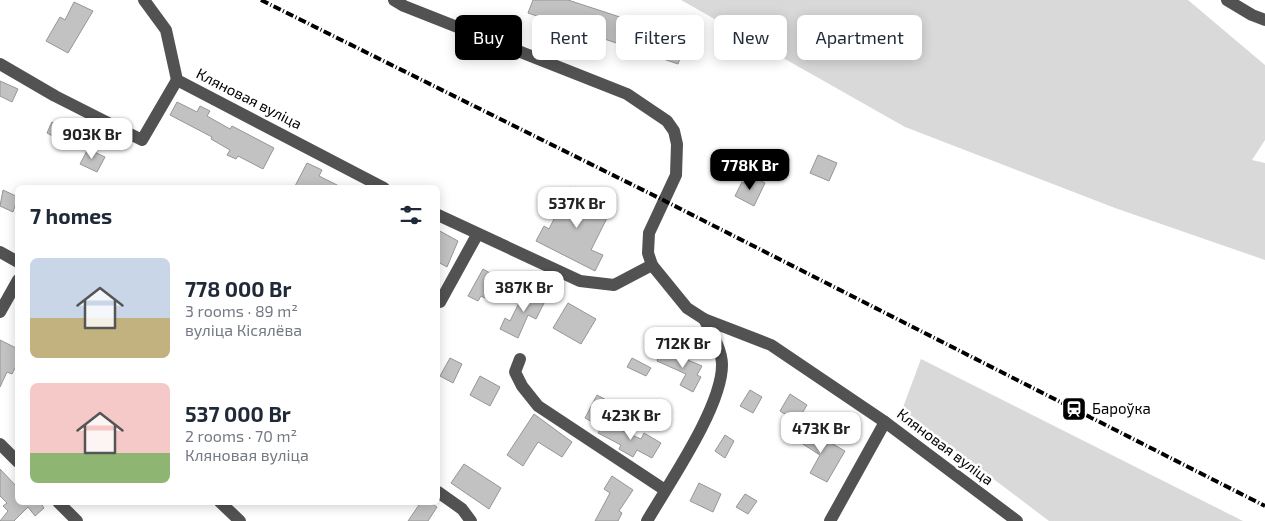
<!DOCTYPE html>
<meta charset="utf-8">
<style>
:root{--surface:#fff;--page:#f6f6f7;--text:#1f2937;--muted:#747a83;--accent:#000}
body{margin:0;font-family:"Exo 2",sans-serif;background:var(--page);color:var(--text);height:100vh;display:flex;flex-direction:column;font-size:19px;white-space:nowrap}
*{box-sizing:border-box;margin:0}
p{font-size:16px;color:var(--muted)}
.icon{flex:none;width:28px;height:28px;fill:none;stroke:currentColor;stroke-width:2;stroke-linecap:round;stroke-linejoin:round}
.map{position:relative;flex:1;overflow:hidden}
.details{position:absolute;left:15px;top:185px;width:425px;height:320px;display:flex;flex-direction:column;background:var(--surface);border-radius:8px;box-shadow:0 2px 12px #0003}
.details>*{flex:none}
.guide{position:absolute;left:455px;top:15px;width:475px;height:45px;display:flex;gap:10px}
.price{position:absolute;translate:-50% -42px;padding:0 11px;border-radius:10px;background:#fff;color:#222;font-size:16px;line-height:32px;filter:drop-shadow(0 1px 2px #0008)}
.price::after{content:'';position:absolute;left:50%;top:30px;width:15px;height:11px;margin-left:-8px;background:inherit;clip-path:polygon(0 0,100% 0,50% 100%)}
.price.current{background:var(--accent);color:#fff}
ul{padding:0;list-style:none}
li{display:flex;align-items:center;gap:15px;height:125px;padding:0 15px}
li span{display:grid;place-items:center;flex:none;width:140px;height:100px;border-radius:8px;color:#555}
li>.icon{margin-inline-start:auto}
span .icon{width:60px;height:60px;fill:#fffc;stroke-width:1}
li b{font-size:21px}
h2{display:flex;justify-content:space-between;align-items:center;height:60px;padding:0 15px;font-size:21px}
.pill{padding:0 18px;border-radius:8px;background:var(--surface);box-shadow:0 2px 12px #0003;font-size:18px;line-height:45px}
.pill.current{background:var(--accent);color:#fff}
.map>svg:first-child{display:block}
</style>
<div class="map">
<svg width="1265" height="521" viewBox="0 0 1265 521">
<rect width="100%" height="100%" fill="#fff"/>
<g fill="#d9d9d9">
<path d="M681,0H1188L1265,65V140L1252,160L1265,163V260L1115,208L905,127Z"/>
<path d="M921,359L1243,521H1049L902,410Z"/>
</g>
<g fill="#c2c2c2" stroke="#969696">
<path d="M533,0H568L687,39L678,64L528,13Z"/>
<path d="M74,2L93,11L68,53L46,41L60,17L65,20Z"/>
<path d="M0,81L18,89L12,102L0,96Z"/>
<path d="M177,102L197,112L200,106L210,111L207,116L230,129L232,126L274,148L263,169L238,156L236,159L227,155L230,150L211,139L212,137L170,115Z"/>
<path d="M52,122L65,129L60,140L47,133Z"/>
<path d="M88,149L105,157L97,172L80,164Z"/>
<path d="M818,155L837,163L829,181L810,173Z"/>
<path d="M307,163L322,170L319,176L343,188H294Z"/>
<path d="M751,176L765,183L754,206L735,196L742,182L746,184Z"/>
<path d="M570,187L612,208L591,250L603,255L595,271L536,241L544,226L549,229Z"/>
<path d="M3,190L18,197L13,212L0,206Z"/>
<path d="M438,230L458,241L447,267L438,262Z"/>
<path d="M483,269L497,277L485,298L481,296L478,301L468,296Z"/>
<path d="M526,289L546,299L536,319L528,315L518,338L500,329L505,318L510,321Z"/>
<path d="M568,303L596,319L581,344L553,328Z"/>
<path d="M0,340L18,349V362L12,374L7,372L0,387Z"/>
<path d="M660,352L669,356L671,353L702,366L697,375L701,377L693,392L680,385L686,374L657,361Z"/>
<path d="M450,358L462,364L453,383L440,376Z"/>
<path d="M632,358L651,368L646,376L627,367Z"/>
<path d="M480,376L500,387L490,406L470,395Z"/>
<path d="M750,390L762,397L753,413L740,406Z"/>
<path d="M790,394L807,405L797,422L780,411Z"/>
<path d="M597,395L608,401L596,424L585,418Z"/>
<path d="M534,414L572,442L562,457L538,442L523,466L507,455Z"/>
<path d="M604,423L641,439L644,433L661,443L652,458L637,450L633,457L619,449L621,445L598,433Z"/>
<path d="M803,427L845,451L827,482L810,473L820,455L795,439Z"/>
<path d="M725,435L734,441L725,458L715,451Z"/>
<path d="M464,464L501,488L489,509L451,483Z"/>
<path d="M0,469L18,488V502H40L44,508L35,516L28,507L14,521H0L8,511L3,506L7,503L0,496Z"/>
<path d="M612,476L633,490L619,511L622,513L618,521H595L610,493L604,489Z"/>
<path d="M699,483L721,494L713,512L690,501Z"/>
<path d="M745,494L757,501L748,514L736,507Z"/>
<path d="M421,502H429L437,507L428,521H408Z"/>
</g>
<g fill="none" stroke-linecap="round" stroke-linejoin="round">
<g stroke="#525252" stroke-width="12">
<path d="M144,0L166,30L177,80L384,188"/>
<path d="M394,0L404,6L627,94L667,121L674,131L677,144L676,175L649,233L648,253L652,265L687,308L704,319L771,345L885,422L1017,521"/>
<path d="M1227,0L1252,15L1265,20"/>
<path d="M0,64L55,96L142,140L177,80"/>
<path d="M438,215L580,281L614,285L652,265"/>
<path d="M0,252L18,262"/>
<path d="M438,300L440,302L477,235"/>
<path d="M0,312L18,280"/>
<path d="M520,359L515,372L522,386L538,406L665,490"/>
<path d="M0,444L18,462"/>
<path d="M438,492L462,509L471,521"/>
<path d="M58,502L77,521"/>
<path d="M220,502L240,521"/>
<path d="M647,521C669,483 722,407 722,365C722,349 711,332 704,319"/>
<path d="M830,521L885,422"/>
</g>
<path stroke="#000" stroke-width="4" stroke-dasharray="8 2.5 1 2.5" stroke-linecap="butt" d="M261,0L663,200L1265,506"/>
</g>
<defs>
<symbol id="station-square" viewBox="-11 -11 22 22"><rect x="-9" y="-9" width="18" height="18" rx="4" fill="#000" stroke="#fff"/><path d="M-3-6H3Q5-6 5-4V2Q5 4 3 4L4.5 6H3L1.5 4h-3L-3 6H-4.5L-3 4Q-5 4-5 2V-4Q-5-6-3-6ZM-3.5-4v3h7v-3ZM-3.5 1v1.5H-2V1ZM2 1v1.5H3.5V1Z" fill="#fff"/></symbol>
</defs>
<g fill-rule="evenodd">
<use href="#station-square" x="1060" y="395" width="28" height="28"/>
</g>
<g text-anchor="middle" stroke-width="5" stroke-linejoin="round" paint-order="stroke">
<g font-size="15" fill="#000" stroke="#fff">
<text transform="translate(249 99) rotate(27)" y="5">Кляновая вуліца</text>
<text transform="translate(945 447) rotate(37)" y="5">Кляновая вуліца</text>
</g>
<g font-size="15" fill="#000" stroke="#fff" text-anchor="start">
<text x="1092" y="414">Бароўка</text>
</g>
</g>
</svg>
<b class="price" style="left:92px;top:160px">903K Br</b>
<b class="price current" style="left:750px;top:191px">778K Br</b>
<b class="price" style="left:577px;top:229px">537K Br</b>
<b class="price" style="left:524px;top:313px">387K Br</b>
<b class="price" style="left:683px;top:369px">712K Br</b>
<b class="price" style="left:631px;top:441px">423K Br</b>
<b class="price" style="left:821px;top:454px">473K Br</b>
<div class="guide">
<a class="pill current">Buy</a>
<a class="pill">Rent</a>
<a class="pill">Filters</a>
<a class="pill">New</a>
<a class="pill">Apartment</a>
</div>
<section class="details">
<h2>7 homes<svg class="icon" aria-label="filters" viewBox="0 0 24 24"><path d="M4 7h16M4 17h16"/><circle cx="9" cy="7" r="2"/><circle cx="15" cy="17" r="2"/></svg></h2>
<ul>
<li><span style="background:linear-gradient(#c9d6e8 60%,#c2b280 0)"><svg class="icon" aria-label="home" viewBox="0 0 24 24"><path d="M3 11l9-7 9 7M6 9v11h12V9"/></svg></span><div><b>778 000 Br</b><p>3 rooms · 89 m²</p><p>вуліца Кісялёва</p></div></li>
<li><span style="background:linear-gradient(#f6c9c9 70%,#8fb573 0)"><svg class="icon" aria-label="home" viewBox="0 0 24 24"><path d="M3 11l9-7 9 7M6 9v11h12V9"/></svg></span><div><b>537 000 Br</b><p>2 rooms · 70 m²</p><p>Кляновая вуліца</p></div></li>
</ul>
</section>
</div>
